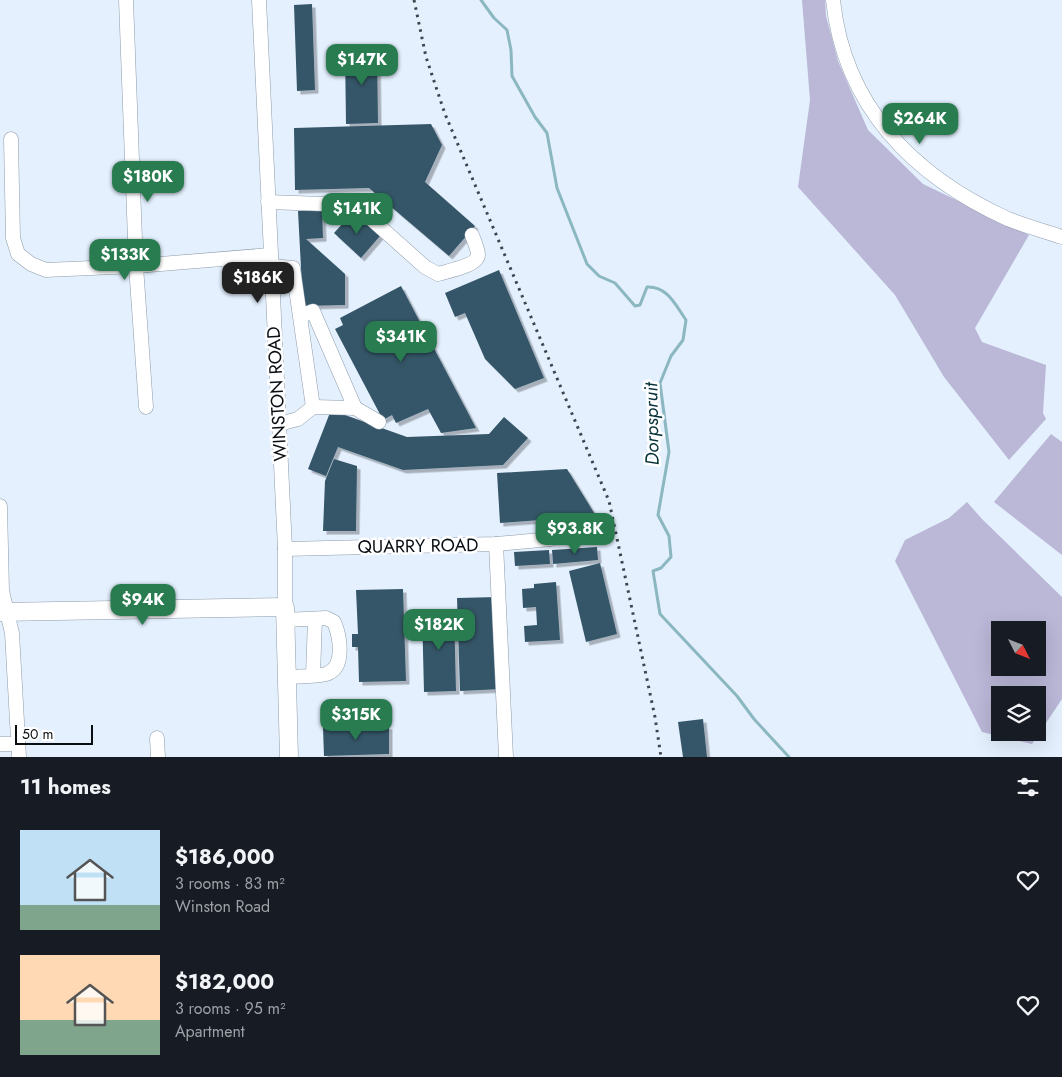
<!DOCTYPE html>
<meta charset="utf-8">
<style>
:root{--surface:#171b24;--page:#242831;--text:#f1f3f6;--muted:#9ea1a6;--accent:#287c4f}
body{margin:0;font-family:Jost,sans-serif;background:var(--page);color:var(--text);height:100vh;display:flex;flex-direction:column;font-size:19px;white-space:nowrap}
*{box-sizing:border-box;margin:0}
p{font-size:16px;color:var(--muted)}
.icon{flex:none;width:28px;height:28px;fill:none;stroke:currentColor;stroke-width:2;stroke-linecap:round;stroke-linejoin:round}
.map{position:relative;height:757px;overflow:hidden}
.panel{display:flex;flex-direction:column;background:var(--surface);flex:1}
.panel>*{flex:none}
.needle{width:32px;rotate:132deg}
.tools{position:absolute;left:991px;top:621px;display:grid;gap:10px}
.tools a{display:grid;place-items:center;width:55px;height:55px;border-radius:0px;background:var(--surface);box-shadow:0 5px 20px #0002;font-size:25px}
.scale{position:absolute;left:15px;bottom:12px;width:78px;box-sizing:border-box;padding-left:5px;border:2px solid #090e13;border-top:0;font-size:14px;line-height:18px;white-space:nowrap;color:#090e13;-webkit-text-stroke:4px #fff;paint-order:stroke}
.price{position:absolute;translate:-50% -42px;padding:0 11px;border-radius:10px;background:var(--accent);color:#fff;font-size:16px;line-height:32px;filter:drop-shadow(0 1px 2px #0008)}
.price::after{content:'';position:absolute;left:50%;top:30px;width:15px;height:11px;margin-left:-8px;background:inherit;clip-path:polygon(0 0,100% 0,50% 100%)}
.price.current{background:#222;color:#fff}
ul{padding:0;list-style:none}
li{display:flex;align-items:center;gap:15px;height:125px;padding:0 20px}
li span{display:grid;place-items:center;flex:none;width:140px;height:100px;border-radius:0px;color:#555}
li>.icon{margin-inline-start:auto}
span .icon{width:60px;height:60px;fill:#fffc;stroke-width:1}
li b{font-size:21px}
h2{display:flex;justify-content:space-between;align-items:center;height:60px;padding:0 20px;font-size:21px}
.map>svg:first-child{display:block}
</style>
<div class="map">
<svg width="1062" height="757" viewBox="0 0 1062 757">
<defs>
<filter id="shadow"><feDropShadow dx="3.5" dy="3.5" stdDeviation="0" flood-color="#0004"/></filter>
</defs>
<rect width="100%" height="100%" fill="#e4f0fe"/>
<g fill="#bab7d7" fill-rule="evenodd">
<path d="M802,0H825L826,16L838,61L868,130L923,184L1029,235L975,328L982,342L1046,365L1043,413L1046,419L1009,460L944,377L895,295L798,187L810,100Z"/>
<path d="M1051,434L1062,442V555L994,502Z"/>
<path d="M967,502L982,519L1062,597V699L1032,744L982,732L895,561L905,540L949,518ZM1000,630H1038V668H1000ZM1000,695H1038V732H1000Z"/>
</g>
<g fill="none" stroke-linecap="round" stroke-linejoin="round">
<path stroke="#8bb7c1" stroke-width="3" d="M481,0L494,18L507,30L511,50L512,76L535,117L547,133L557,188L587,264L599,276L615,283L635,306L640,305L647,287C667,286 675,304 686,320L683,340L671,356L660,383L669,452L658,515L669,536L671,557L661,568L653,571L660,614L737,696L754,719L789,757"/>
</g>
<g fill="#355668" filter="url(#shadow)">
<path d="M312,4L315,90L297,91L294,5Z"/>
<path d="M377,48L378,123L346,124L345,49Z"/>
<path d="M431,124L442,145L425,182L475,226L449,256L369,188L295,190L294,128Z"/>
<path d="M322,210L323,238L306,239L345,274V305L303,306L298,211Z"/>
<path d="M353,212L380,236L361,258L334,233Z"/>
<path d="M499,270L544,378L515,389L485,359L465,313L455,317L445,293Z"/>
<path d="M401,286L476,428L441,433L428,409L396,423L392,415L383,420L335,329L343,325L340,318Z"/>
<path d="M331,410L407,437L489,434L504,417L528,438L503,465L403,470L338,447L326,476L308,469Z"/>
<path d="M334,459L357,466L356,531H323L325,481Z"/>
<path d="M567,469L596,516L500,523L497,473Z"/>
<path d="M597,547L598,560L553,564L552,550Z"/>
<path d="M549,550L550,564L515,566L514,552Z"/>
<path d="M600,563L617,634L586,642L569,571Z"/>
<path d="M556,582L560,640L525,642L524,626L537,625L536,607L523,608L522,589L534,588V584Z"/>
<path d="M403,589L406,681L359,682L358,647H352V634H358L356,590Z"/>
<path d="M498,597L501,689L460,691L457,598Z"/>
<path d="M454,610L456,691L424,692L422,611Z"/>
<path d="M703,719L707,757H683L678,722Z"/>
<path d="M389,726V754L324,756L323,728Z"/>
</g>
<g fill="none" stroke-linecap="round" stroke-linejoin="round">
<defs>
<g id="minor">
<path d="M126,0L136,266L146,407"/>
<path d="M259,0L285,549V607"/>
<path d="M833,0C844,106 913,176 1008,219C1025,226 1044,231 1062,237"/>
<path d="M11,139L13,238L18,254L31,264L46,270L136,266L270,255"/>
<path d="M268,202L351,205L360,209L425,267L438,274C447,271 477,266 478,255C478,249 474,241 472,235"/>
<path d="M271,266L293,268L313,407"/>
<path d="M301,316L313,311L355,408"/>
<path d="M279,424L298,419L313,407L355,408L379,422"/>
<path d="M0,506L2,591L12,633L19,757"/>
<path d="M496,544L506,757"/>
<path d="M285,549L496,544L551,539"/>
<path d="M285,620L326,618L334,622C340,636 346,668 326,674C314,677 299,676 287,677"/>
<path d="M313,675L315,619"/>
<path d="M157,738L158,757"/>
<path d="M0,744H18"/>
</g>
<path id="major" d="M0,612L285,607L289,757"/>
</defs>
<use href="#minor" stroke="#8d9baa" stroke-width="15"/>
<use href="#major" stroke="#8d9baa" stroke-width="19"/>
<use href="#minor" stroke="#fff" stroke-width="14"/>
<use href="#major" stroke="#fff" stroke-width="18"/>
<path stroke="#3d444b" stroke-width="3" stroke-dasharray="2.5 5" stroke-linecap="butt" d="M414,0L426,57L445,114L609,501L655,717L661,757"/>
</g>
<g text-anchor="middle" stroke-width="5" stroke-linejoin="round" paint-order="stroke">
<g font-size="18" fill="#090e13" stroke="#fff">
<text transform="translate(277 394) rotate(-93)" y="6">WINSTON ROAD</text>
<text transform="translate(418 546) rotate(-1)" y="6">QUARRY ROAD</text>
</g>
<g font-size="19" font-style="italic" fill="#053139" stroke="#fff">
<text transform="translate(651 424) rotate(-91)" y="7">Dorpspruit</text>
</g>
</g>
</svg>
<div class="tools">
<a><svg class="needle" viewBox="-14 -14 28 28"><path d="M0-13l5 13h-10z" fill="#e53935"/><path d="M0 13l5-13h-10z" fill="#9ea1a6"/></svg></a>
<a><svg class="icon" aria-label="layers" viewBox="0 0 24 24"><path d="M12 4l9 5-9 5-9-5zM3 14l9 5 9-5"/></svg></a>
</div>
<div class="scale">50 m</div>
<b class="price" style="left:362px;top:86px">$147K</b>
<b class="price" style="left:920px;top:145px">$264K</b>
<b class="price" style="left:148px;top:203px">$180K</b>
<b class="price" style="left:357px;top:235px">$141K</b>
<b class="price" style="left:125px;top:281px">$133K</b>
<b class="price current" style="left:258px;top:304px">$186K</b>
<b class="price" style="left:401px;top:363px">$341K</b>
<b class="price" style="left:575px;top:555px">$93.8K</b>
<b class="price" style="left:143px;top:626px">$94K</b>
<b class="price" style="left:439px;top:651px">$182K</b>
<b class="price" style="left:356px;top:741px">$315K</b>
</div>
<section class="panel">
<h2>11 homes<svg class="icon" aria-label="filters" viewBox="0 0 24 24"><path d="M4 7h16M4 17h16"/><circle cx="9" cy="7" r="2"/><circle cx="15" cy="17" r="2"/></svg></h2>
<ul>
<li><span style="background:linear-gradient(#bfe0f5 75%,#7fa58c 0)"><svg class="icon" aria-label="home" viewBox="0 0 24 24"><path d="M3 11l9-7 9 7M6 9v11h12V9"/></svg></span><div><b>$186,000</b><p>3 rooms · 83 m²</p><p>Winston Road</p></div><svg class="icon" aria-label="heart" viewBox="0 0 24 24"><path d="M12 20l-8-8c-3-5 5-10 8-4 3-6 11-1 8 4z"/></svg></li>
<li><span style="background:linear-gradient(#ffd9b3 65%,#7fa58c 0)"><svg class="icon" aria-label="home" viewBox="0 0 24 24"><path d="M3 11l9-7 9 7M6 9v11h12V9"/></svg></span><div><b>$182,000</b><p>3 rooms · 95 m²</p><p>Apartment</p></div><svg class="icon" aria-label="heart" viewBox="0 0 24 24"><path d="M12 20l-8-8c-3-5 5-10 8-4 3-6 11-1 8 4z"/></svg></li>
</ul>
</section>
